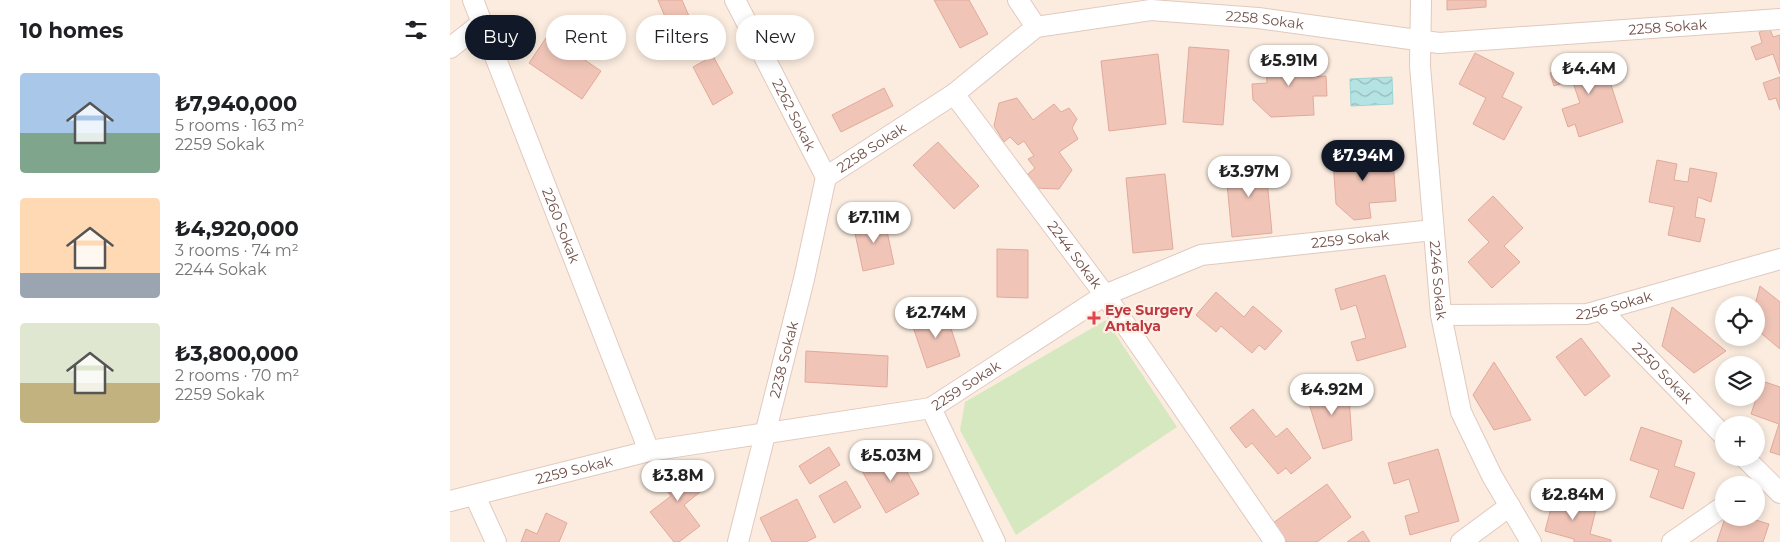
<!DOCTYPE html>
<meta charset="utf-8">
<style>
:root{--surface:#fff;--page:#f2f2f2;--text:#202124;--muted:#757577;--accent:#111827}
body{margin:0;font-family:Montserrat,sans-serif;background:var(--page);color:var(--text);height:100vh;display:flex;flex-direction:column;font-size:19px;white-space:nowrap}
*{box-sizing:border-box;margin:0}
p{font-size:16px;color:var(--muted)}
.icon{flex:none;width:28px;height:28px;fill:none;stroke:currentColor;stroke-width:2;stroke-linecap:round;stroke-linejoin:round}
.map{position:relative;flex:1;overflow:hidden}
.sheet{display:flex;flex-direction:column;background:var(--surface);width:450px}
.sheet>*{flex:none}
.hud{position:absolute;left:15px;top:15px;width:475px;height:45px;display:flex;gap:10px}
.tools{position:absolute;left:1265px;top:296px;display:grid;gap:10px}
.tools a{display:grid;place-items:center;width:50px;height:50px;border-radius:50%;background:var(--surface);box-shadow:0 2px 8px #0003;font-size:25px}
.price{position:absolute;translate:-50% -42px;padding:0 11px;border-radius:18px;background:#fff;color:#222;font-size:16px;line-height:32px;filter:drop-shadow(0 1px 2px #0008)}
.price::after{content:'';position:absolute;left:50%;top:30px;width:15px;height:11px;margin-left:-8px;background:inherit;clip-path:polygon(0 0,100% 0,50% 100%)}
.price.active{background:var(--accent);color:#fff}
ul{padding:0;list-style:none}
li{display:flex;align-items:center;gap:15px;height:125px;padding:0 20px}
li span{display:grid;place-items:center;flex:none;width:140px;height:100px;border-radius:5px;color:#555}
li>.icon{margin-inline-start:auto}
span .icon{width:60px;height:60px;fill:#fffc;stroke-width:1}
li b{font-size:21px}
h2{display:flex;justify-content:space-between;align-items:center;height:60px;padding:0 20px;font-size:21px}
.pill{padding:0 18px;border-radius:22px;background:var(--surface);box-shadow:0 2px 8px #0003;font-size:18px;line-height:45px}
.pill.active{background:var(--accent);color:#fff}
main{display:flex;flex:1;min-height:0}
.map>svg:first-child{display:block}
</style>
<main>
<section class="sheet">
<h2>10 homes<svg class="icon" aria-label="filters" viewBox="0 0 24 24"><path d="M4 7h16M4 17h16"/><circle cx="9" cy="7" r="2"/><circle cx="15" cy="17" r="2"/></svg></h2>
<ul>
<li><span style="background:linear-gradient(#a9c7e8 60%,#7fa58c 0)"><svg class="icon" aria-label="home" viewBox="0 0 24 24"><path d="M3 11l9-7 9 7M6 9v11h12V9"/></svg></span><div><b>₺7,940,000</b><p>5 rooms · 163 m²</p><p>2259 Sokak</p></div></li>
<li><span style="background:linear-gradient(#ffd9b3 75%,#9aa5b1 0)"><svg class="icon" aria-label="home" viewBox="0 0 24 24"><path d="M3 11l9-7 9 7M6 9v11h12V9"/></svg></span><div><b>₺4,920,000</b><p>3 rooms · 74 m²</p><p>2244 Sokak</p></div></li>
<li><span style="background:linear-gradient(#dfe7d0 60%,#c2b280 0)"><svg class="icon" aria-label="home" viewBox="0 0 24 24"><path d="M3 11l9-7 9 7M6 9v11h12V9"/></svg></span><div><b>₺3,800,000</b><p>2 rooms · 70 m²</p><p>2259 Sokak</p></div></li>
</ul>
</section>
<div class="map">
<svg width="1330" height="542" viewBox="0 0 1330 542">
<defs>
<pattern id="water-waves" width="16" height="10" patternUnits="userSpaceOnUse" patternTransform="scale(1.25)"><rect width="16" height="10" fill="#b5e3e3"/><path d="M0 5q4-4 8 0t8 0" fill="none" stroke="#98baba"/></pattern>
</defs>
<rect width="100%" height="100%" fill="#fbecdf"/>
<path fill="#d6e8bf" d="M656,320L727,427L566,535L510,430L515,402Z"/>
<path fill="url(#water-waves)" stroke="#9cd5d5" d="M942,77L943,104L901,106L900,79Z"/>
<g fill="#f0c5b8" stroke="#e2a999">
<path d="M208,0H232L242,23L221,31Z"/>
<path d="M484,0H519L538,34L510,48Z"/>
<path d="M997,0H1036V7L997,10Z"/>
<path d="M1320,29L1323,37L1330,35V74L1323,54L1306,60L1301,47L1312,43L1309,32Z"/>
<path d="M98,35L151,71L132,99L79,63Z"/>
<path d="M739,47L779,50L773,125L733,122Z"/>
<path d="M1025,53L1064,73L1052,97L1072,107L1054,140L1023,124L1036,98L1009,84Z"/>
<path d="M708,54L716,124L659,131L651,61Z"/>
<path d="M1151,54L1173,122L1129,137L1125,124L1118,127L1112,109L1130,103L1122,80L1104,86L1100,73L1111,70L1108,59L1119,55L1121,64Z"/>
<path d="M858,55L859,77L876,76L877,96H863L864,115L821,117L803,100L802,84L817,83L816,57Z"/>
<path d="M263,56L283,93L263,105L243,67Z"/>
<path d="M1330,77V110L1326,98L1319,100L1313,83Z"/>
<path d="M434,88L443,106L391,132L382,115Z"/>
<path d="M567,98L583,120L604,104L611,112L619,108L627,119L622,128L628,139L609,152L622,170L609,189L586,188L578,174L585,168L578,159L584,156L574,141L568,145L560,137L554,142L544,126L549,103Z"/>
<path d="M488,142L529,186L504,209L463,165Z"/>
<path d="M920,145L921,161L943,160L946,201L919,203L921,218L904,220L886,204L883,160L901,159L900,146Z"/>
<path d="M815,158L822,233L782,237L775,162Z"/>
<path d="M1207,160L1227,164L1224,180L1238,182L1240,168L1267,173L1261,202L1248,197L1245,217L1255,219L1250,242L1218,235L1224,207L1199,202Z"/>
<path d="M715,174L723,249L683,253L676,178Z"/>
<path d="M1043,196L1073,228L1054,246L1070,262L1042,288L1018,262L1039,242L1018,220Z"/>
<path d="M434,217L444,264L413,271L403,224Z"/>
<path d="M547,249L578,250V298L547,297Z"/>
<path d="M935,275L956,347L907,361L901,342L916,338L906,305L891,310L885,289Z"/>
<path d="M1310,286L1330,302V349L1306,329L1305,305Z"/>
<path d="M766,292L794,317L803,306L832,331L815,350L809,345L802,353L771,326L766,332L746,315Z"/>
<path d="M1222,307L1276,351L1244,373L1212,346Z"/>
<path d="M495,310L510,356L477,368L461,321Z"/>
<path d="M1131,338L1160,376L1135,396L1106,357Z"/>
<path d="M356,351L438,356L437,387L355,382Z"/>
<path d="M1044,362L1081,420L1044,430L1023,395Z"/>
<path d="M1312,381L1330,387V455L1320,452L1329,424L1301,414Z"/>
<path d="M892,383L899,398L902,440L873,449L857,397Z"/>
<path d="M803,409L826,437L837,428L861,458L841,474L836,468L828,474L802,443L796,448L780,428Z"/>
<path d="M1191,427L1232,441L1224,466L1245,473L1233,509L1200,497L1209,470L1180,460Z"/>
<path d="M379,447L390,465L360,484L349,466Z"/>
<path d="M988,449L1009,521L960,535L955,516L969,512L959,479L944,484L938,463Z"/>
<path d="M446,452L469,494L436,513L412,471Z"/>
<path d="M233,460L255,488L234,505L250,526L229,542H224L200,512L221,496L208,480Z"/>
<path d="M396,481L411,507L384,523L369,496Z"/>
<path d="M877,484L901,517L867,542H837L823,523Z"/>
<path d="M1104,497L1146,509L1140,534L1161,540V542H1124V539L1095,531Z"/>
<path d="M347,499L366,537L356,542H322L310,518Z"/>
<path d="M96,513L117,523L109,542H71L76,529L87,534Z"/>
<path d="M1275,518H1299L1319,524L1313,542H1267Z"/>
<path d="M913,531L920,542H897Z"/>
</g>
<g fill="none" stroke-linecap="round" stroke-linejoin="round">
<defs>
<g id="street">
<path id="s1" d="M23,0L199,451"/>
<path id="s2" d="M285,0L376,177"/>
<path d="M568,0L586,27"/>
<path id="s3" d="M971,0L970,66L991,315L1011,412L1042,476L1081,542"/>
<path d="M0,48L32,23"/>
<path id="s4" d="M504,94L655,295L825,542"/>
<path id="s5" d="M376,177L504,94L586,27L701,10L808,18L989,43L1330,19"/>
<path id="s6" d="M1151,310L1274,436"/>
<path id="s7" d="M991,315L1137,314L1330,259"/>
<path d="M481,408L545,542"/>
<path d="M1295,458L1330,493"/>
<path d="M25,496L46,542"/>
<path id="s8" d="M0,501L199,451L481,408L655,295L751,255L983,230"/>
<path id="s9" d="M288,542L354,279L376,177"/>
<path d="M1011,542L1060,506"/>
<path d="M1222,542L1274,506"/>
</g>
</defs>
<use href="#street" stroke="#e1c9bf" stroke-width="22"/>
<use href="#street" stroke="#fff" stroke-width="20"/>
</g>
<path fill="#e0444e" stroke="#fff0e5" stroke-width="2" d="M641.5 310.5h5v5h5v5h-5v5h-5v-5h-5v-5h5z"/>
<g text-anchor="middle" stroke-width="4.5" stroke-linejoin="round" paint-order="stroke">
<g font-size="14" fill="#715048" stroke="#fff0e5">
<text dy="5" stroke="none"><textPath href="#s5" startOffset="489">2258 Sokak</textPath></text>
<text dy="5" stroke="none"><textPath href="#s5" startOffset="894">2258 Sokak</textPath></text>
<text dy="5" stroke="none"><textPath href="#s2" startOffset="129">2262 Sokak</textPath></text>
<text dy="5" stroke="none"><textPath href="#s5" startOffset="54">2258 Sokak</textPath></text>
<text dy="5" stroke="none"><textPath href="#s1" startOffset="242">2260 Sokak</textPath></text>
<text dy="5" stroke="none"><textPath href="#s8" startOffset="952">2259 Sokak</textPath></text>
<text dy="5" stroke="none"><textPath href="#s4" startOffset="201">2244 Sokak</textPath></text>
<text dy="5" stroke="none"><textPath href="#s3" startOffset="281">2246 Sokak</textPath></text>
<text dy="5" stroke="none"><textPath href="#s7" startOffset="174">2256 Sokak</textPath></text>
<text dy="5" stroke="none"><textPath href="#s9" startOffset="188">2238 Sokak</textPath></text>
<text dy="5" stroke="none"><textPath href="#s6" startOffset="88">2250 Sokak</textPath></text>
<text dy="5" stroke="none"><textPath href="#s8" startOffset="532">2259 Sokak</textPath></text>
<text dy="5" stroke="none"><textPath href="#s8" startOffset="128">2259 Sokak</textPath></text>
</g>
<g font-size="14" font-weight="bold" fill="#be3a42" stroke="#fff0e5" text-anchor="start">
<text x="655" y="315">Eye Surgery<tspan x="655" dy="16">Antalya</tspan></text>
</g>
</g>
</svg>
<div class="tools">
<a><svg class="icon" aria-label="locate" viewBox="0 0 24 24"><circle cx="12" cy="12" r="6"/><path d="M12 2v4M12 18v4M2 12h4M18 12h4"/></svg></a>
<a><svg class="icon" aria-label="layers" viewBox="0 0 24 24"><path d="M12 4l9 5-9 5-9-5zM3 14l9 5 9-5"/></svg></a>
<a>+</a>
<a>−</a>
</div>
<b class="price" style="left:839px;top:87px">₺5.91M</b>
<b class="price" style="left:1139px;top:95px">₺4.4M</b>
<b class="price active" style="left:913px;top:182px">₺7.94M</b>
<b class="price" style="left:799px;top:198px">₺3.97M</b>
<b class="price" style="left:424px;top:244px">₺7.11M</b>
<b class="price" style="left:486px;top:339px">₺2.74M</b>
<b class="price" style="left:882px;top:416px">₺4.92M</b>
<b class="price" style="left:441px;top:482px">₺5.03M</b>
<b class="price" style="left:228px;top:502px">₺3.8M</b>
<b class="price" style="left:1123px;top:521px">₺2.84M</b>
<div class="hud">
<a class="pill active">Buy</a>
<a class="pill">Rent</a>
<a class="pill">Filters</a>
<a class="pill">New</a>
</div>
</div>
</main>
